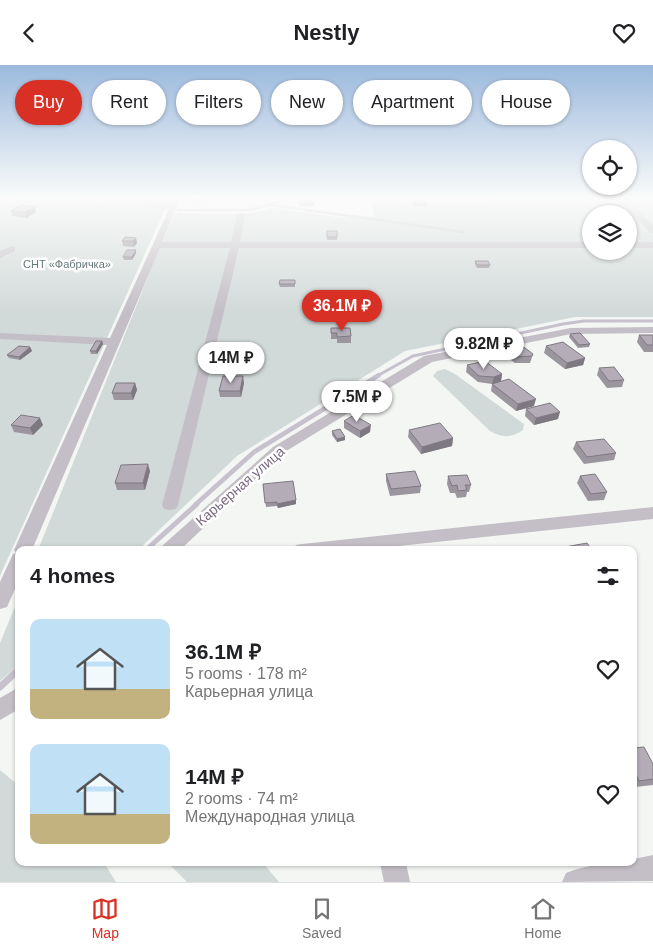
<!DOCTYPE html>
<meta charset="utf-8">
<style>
:root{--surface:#fff;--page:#f2f2f2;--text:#202124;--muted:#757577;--line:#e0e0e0;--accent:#d93025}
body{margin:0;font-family:Arial,sans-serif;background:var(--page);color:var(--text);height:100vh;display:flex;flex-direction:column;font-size:19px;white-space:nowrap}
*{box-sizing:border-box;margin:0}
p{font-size:16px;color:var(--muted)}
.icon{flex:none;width:28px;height:28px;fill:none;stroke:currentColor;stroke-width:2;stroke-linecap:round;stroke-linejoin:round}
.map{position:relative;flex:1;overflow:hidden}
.side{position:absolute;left:15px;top:481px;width:622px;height:320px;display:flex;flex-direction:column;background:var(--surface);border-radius:10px;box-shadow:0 1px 4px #0004}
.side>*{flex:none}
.guide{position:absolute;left:15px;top:15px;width:624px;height:45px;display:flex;gap:10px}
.tools{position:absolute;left:582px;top:75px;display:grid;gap:10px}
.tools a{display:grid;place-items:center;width:55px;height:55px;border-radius:50%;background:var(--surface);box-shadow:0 1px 4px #0004;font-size:25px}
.price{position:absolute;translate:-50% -42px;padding:0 11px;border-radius:18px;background:#fff;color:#222;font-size:16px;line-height:32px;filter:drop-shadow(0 1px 2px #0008)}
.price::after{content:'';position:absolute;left:50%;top:30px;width:15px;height:11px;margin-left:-8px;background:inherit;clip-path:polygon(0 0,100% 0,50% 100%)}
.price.selected{background:var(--accent);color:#fff}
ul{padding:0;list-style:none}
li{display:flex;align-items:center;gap:15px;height:125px;padding:0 15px}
li span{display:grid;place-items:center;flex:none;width:140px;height:100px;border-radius:10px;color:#555}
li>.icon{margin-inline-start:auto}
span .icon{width:60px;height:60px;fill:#fffc;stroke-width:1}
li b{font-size:21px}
h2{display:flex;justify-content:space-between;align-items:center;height:60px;padding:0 15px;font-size:21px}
.tag{padding:0 18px;border-radius:22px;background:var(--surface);box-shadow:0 1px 4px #0004;font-size:18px;line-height:45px}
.tag.selected{background:var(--accent);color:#fff}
header{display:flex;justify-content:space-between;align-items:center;height:65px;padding:0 15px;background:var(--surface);font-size:22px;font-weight:700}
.menu{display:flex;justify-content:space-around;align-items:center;height:70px;border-top:1px solid var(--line);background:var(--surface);font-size:14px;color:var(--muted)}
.menu a{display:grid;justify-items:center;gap:2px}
.menu .selected{color:var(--accent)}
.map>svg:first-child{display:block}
</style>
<header><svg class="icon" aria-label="back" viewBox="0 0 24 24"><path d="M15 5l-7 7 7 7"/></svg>Nestly<svg class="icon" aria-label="heart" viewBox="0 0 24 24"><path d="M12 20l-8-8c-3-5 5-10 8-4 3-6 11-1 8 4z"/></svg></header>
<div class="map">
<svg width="653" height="817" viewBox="0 0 653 817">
<rect width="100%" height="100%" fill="#f3f6f3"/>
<g fill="#d2dad9" fill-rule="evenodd">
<path d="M18,132H72L165,144L0,511V142Z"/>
<path d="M399,132H494L479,134H407Z"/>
<path d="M502,132H653V252H575L405,286L237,391L138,485H38L160,182L175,148C204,148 246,153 273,143L343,153L352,150L374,152L372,135L487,136ZM591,149H629V186H591Z"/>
<path d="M445,304L455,309L524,359L523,365C511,373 502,373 490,366L433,311L437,306Z"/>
<path d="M19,532V599L0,616V578Z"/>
<path d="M0,705L19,721V798H104L116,817H0Z"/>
<path d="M168,798H263L279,817H187Z"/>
</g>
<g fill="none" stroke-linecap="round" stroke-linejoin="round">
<g stroke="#c7c1cd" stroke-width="2.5">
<path d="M88,132L168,143"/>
<path d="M0,139L13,132"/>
<path d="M271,140L464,167"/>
<path d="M178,145H250L297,132"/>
</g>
<path stroke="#c7c1cd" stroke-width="3" d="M377,311L413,291L563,259L584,256H653"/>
<path stroke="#c7c1cd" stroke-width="4.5" d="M195,440L254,387L379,310"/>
<g stroke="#c7c1cd" stroke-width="5">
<path d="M146,485L197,439"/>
<path d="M17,606L19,604"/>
</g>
<path stroke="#c7c1cd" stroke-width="7" d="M0,622L19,604"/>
<g fill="#c4bfc6" fill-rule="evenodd">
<path d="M106,132H124L172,137L175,132H181L162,177H231L237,150L241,148L245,150L240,177H591V183H239L178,440L176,444L170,445L164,444L162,440L230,183H160L32,485H19V515L7,542L0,544V517L13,489L16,488L14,485L107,280L0,274V268L110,273L170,142L109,134Z"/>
<path d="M616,132H623L653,160V168L650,167Z"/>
<rect x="629" y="177" width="24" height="6"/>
<path d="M12,181L15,182V186L0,193V186Z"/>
<path d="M653,262V268L571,269L432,297L283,388L180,485H160L163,480L273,382L424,291L571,263Z"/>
<path d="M653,442V454L361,485H293L296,480L302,479Z"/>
<path d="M19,622V644L0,655V633Z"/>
<path d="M653,790V816L562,817L566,808C587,799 611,798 634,798V794Z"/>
<path d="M380,798H406L410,817H384Z"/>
</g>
</g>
<g fill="#9b959e">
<path d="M192,132H206V136H193Z"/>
<rect x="300" y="135" width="14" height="6"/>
<path d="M414,136H427V142L414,141Z"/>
<path d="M11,146L36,147L26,153L12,151Z"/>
<rect x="327" y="166" width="10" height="9"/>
<path d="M136,173L137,178L134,182L123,181L122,176Z"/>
<path d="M136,188L132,195H124L123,192Z"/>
<path d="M475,196L490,200L489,203H477L475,199Z"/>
<path d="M295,218V222H280L279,219Z"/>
<path d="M342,240L341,249H329V245Z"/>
<path d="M331,263L351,271V278H337V274H331Z"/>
<path d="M570,269L590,279L589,282L578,283L569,272Z"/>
<path d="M639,270L653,271V287H644L637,277Z"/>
<path d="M102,276L103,279L97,289H91L90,286Z"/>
<path d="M546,281L585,293L583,300L565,304L544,288Z"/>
<path d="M30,282L32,286L20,295L9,293L7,290Z"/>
<path d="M506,283L533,289L530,298H515L504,290Z"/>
<path d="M467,300L502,309L501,316L534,341L516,346L491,326L492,319L478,317L466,307Z"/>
<path d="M599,303L624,315L622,322L607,323L597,310Z"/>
<path d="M135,318L137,325L133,335H114L112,328Z"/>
<path d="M244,318L241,332H220L219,326Z"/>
<path d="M526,344L558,354L534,360L525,351Z"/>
<path d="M344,356L370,367L360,373L344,363Z"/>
<path d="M11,360H43L33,370L14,367Z"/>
<path d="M409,365L453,373L452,381L421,389L408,372Z"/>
<path d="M332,366L345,372V375L337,377L332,370Z"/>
<path d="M576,377L616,388L614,395L584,399L573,384Z"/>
<path d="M150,406L145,425H117L115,418Z"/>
<path d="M386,409L421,421L420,428L390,431L386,416Z"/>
<path d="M448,411L471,420L469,427H467L466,432L457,433L455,428H450L447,419Z"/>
<path d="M580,411L607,427L604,435L588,436L577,418Z"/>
<path d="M263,419L296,435V439L278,443L277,441L266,442Z"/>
<path d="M634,683L653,699V720L635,722L634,721Z"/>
</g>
<g fill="#7e7981">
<path d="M35,142L36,147L26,153L25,147Z"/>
<path d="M136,173L137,178L134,182L133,176Z"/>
<path d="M136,185V188L132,195V192Z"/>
<path d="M102,276L103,279L97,289L96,286Z"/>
<path d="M30,282L32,286L20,295L19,292Z"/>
<path d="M585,293L583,300L565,304L567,298Z"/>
<path d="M502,309L501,316L492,319L494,312Z"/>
<path d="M243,311L244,318L241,332L240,326Z"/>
<path d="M135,318L137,325L133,335L131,328Z"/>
<path d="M536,334L534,341L516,346L518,339Z"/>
<path d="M560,347L558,354L534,360L536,353Z"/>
<path d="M40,353L43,360L33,370L30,363Z"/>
<path d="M371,360L370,367L360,373V366Z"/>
<path d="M345,372V375L337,377V374Z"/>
<path d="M453,373L452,381L421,389L422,382Z"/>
<path d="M148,399L150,406L145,425L143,418Z"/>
<path d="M296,435V439L278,443L277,439Z"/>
</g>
<g fill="#b4adb8" stroke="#7e7981">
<path d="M300,135H314V139H299Z"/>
<rect x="414" y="136" width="13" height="3"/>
<path d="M21,140L35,142L25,147L11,146Z"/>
<rect x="327" y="166" width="10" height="6"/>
<path d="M125,172L136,173L133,176H122Z"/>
<path d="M127,185H136L132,192H123Z"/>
<path d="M475,196H488L490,200H477Z"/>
<path d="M280,215H295V219H279Z"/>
<path d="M329,240H342L341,246L329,245Z"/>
<path d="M331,263H350L351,271L337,272V268H331Z"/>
<path d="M580,268L590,279L579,280L570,269Z"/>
<path d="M639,270H653V280H647Z"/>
<path d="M96,276H102L96,286H90Z"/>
<path d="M563,277L585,293L567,298L546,281Z"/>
<path d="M515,279L521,280L533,289L532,291L516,292L506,283Z"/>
<path d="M19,281L30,282L19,292L7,290Z"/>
<path d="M485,296L502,309L494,312L479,311L467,300Z"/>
<path d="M614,302L624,315L609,316L599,303Z"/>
<path d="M223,311H243L240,326H219Z"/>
<path d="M509,314L536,334L518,339L492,319Z"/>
<path d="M116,318H135L131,328H112Z"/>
<path d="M550,338L560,347L536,353L526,344Z"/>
<path d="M21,350L40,353L30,363L11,360Z"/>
<path d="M354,350L371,360L360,366L344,356Z"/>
<path d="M440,358L453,373L422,382L409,365Z"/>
<path d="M340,364L345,372L337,374L332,366Z"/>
<path d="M604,374L616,388L587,392L576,377Z"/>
<path d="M148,399L143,418H115L121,400Z"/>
<path d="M415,406L421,421L391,424L386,409Z"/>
<path d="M595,409L607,427L591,429L580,411Z"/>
<path d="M467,410L471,420H465L467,425L458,426L457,420L452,421L448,411Z"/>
<path d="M293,416L296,435L277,439V437L265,438L263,419Z"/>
<path d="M587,478L592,485H567L565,482Z"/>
<path d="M644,682L653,699V714L639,716L634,705V683Z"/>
</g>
<linearGradient id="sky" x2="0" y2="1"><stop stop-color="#9bb9dd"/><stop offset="0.54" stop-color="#fafbfa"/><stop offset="1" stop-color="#fafbfa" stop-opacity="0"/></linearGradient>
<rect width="653" height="246" fill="url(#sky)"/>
<g text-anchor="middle" stroke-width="5" stroke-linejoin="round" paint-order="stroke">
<g font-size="11" fill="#667879" stroke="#fff">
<text x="67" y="203">СНТ «Фабричка»</text>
</g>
<g font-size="14" fill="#796881" stroke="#fff">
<text transform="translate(240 421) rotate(-41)" y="5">Карьерная улица</text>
</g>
</g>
</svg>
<div class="tools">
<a><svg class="icon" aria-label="locate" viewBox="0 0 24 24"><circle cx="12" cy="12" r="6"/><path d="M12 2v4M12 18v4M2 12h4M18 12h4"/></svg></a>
<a><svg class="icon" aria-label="layers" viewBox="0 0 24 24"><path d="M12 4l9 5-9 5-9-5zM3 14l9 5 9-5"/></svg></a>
</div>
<b class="price selected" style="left:342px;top:267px">36.1M ₽</b>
<b class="price" style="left:484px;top:305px">9.82M ₽</b>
<b class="price" style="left:231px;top:319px">14M ₽</b>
<b class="price" style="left:357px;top:358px">7.5M ₽</b>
<div class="guide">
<a class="tag selected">Buy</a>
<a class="tag">Rent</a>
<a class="tag">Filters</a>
<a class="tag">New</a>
<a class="tag">Apartment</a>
<a class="tag">House</a>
</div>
<section class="side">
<h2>4 homes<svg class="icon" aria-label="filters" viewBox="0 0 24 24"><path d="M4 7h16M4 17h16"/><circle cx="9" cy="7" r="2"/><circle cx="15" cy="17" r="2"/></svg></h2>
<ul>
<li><span style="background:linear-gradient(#bfe0f5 70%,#c2b280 0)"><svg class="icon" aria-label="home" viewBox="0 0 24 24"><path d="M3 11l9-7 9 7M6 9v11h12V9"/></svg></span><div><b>36.1M ₽</b><p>5 rooms · 178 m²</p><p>Карьерная улица</p></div><svg class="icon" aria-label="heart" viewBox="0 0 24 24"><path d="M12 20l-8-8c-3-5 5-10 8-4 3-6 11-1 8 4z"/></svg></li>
<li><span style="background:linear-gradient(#bfe0f5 70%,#c2b280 0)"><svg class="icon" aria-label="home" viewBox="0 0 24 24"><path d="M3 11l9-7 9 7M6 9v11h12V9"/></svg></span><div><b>14M ₽</b><p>2 rooms · 74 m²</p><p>Международная улица</p></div><svg class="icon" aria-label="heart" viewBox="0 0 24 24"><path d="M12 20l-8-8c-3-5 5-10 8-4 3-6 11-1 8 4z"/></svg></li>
</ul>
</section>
</div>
<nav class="menu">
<a class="selected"><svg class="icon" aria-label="map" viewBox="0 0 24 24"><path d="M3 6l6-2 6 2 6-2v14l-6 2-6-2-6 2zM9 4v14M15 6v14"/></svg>Map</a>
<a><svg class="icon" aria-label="saved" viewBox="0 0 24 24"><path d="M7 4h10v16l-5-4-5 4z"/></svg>Saved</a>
<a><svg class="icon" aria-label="home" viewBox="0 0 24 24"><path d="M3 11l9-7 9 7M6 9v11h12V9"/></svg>Home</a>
</nav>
